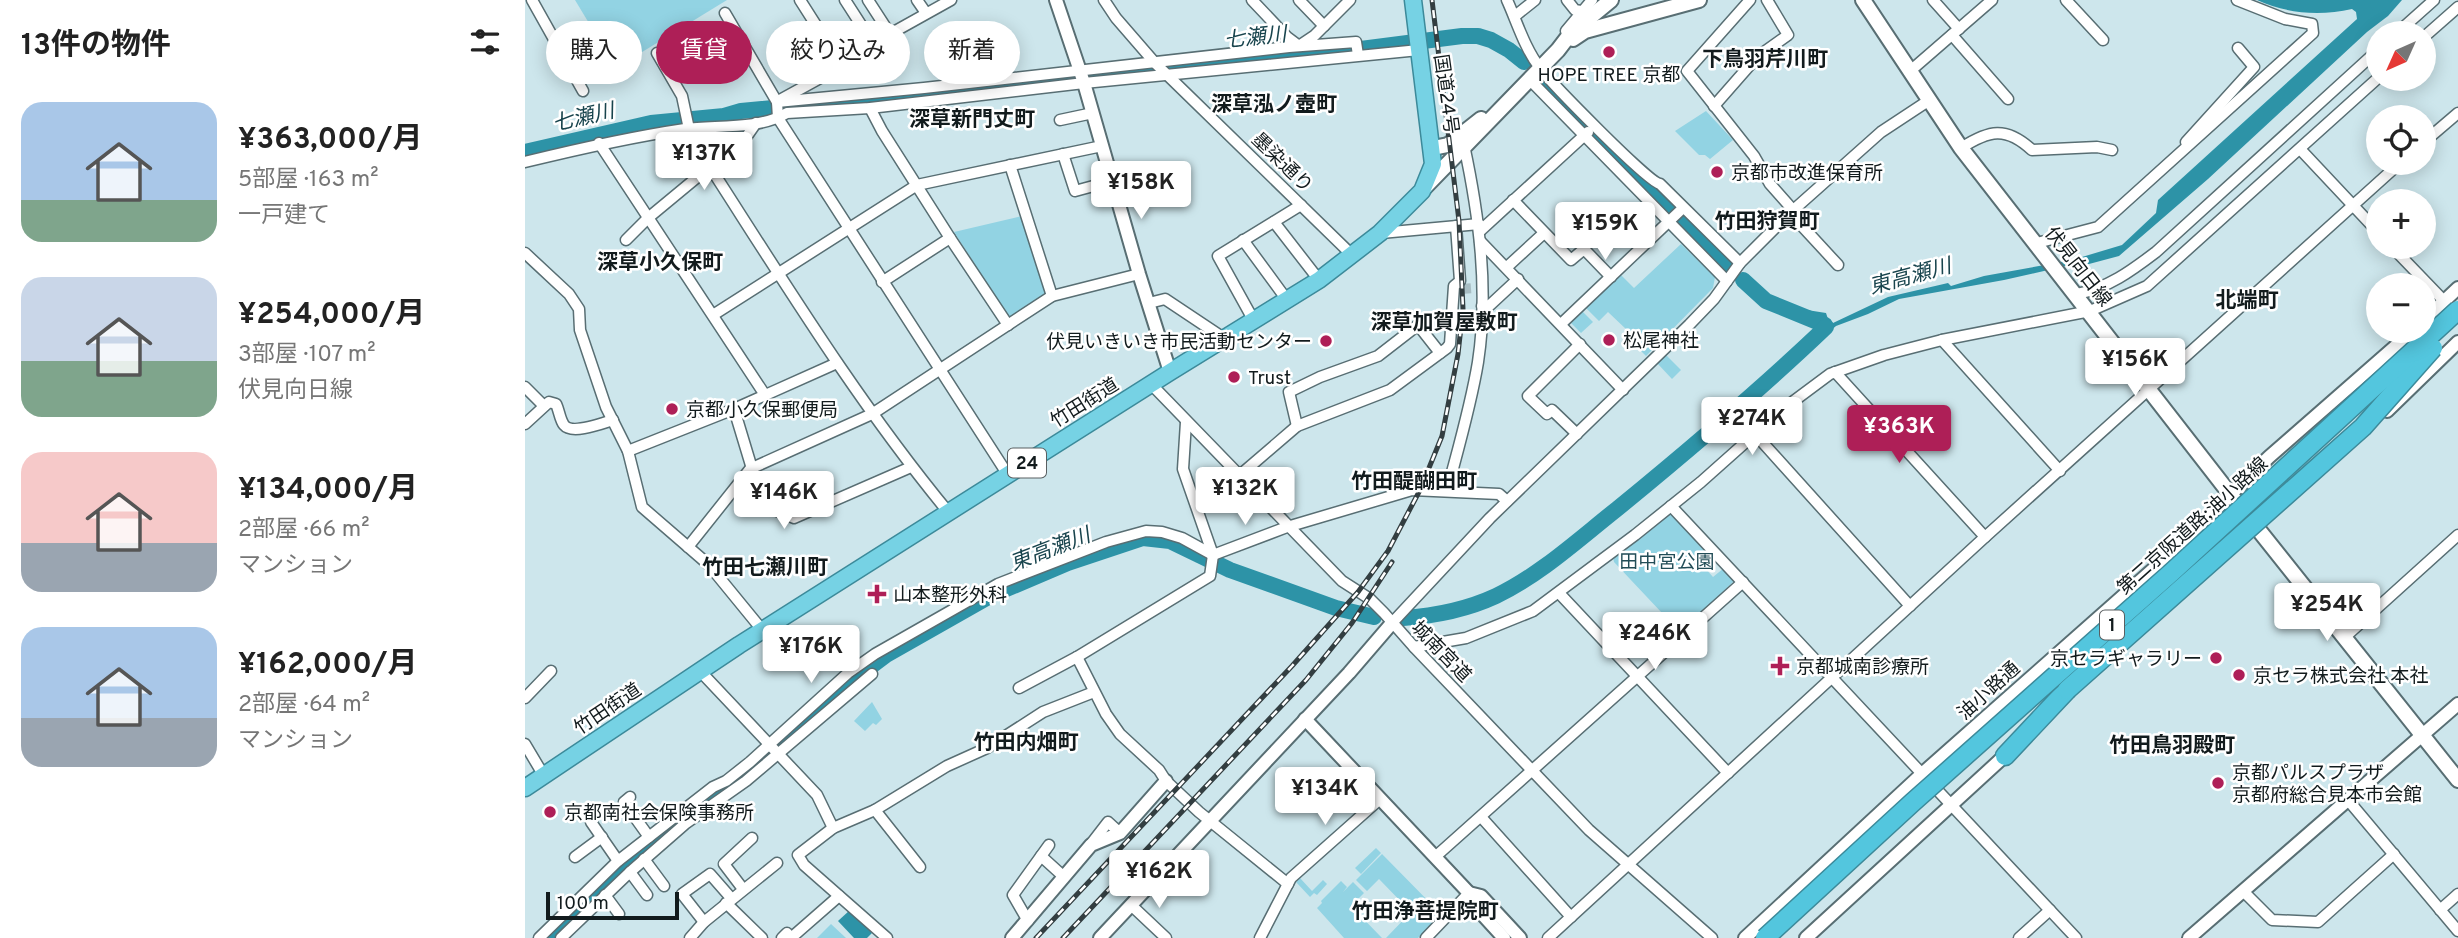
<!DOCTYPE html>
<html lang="ja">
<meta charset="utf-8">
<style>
:root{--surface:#fff;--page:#f2f2f2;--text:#222;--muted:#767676;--accent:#ae1f57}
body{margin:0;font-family:Overpass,"Noto Sans JP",sans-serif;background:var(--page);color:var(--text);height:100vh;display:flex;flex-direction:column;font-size:26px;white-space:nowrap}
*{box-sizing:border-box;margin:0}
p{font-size:23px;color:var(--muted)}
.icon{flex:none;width:38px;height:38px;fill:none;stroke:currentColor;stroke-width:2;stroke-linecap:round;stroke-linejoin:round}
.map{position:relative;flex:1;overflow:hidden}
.sheet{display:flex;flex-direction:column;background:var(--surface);width:525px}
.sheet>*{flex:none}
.top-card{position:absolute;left:21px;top:21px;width:665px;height:63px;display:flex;gap:14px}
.needle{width:46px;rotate:225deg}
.buttons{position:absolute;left:1841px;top:21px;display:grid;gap:14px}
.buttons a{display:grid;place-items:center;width:70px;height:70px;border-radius:50%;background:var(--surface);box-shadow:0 4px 18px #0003;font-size:35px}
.scale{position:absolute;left:21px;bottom:18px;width:133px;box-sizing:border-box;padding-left:7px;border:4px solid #121b1d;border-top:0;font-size:19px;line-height:24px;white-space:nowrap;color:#121b1d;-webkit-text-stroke:5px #fff;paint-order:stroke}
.price{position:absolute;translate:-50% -60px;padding:0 16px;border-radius:7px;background:#fff;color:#222;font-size:23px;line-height:46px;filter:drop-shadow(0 2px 4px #0008)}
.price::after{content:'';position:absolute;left:50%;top:42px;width:21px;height:16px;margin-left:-10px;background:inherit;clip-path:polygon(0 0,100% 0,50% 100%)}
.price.on{background:var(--accent);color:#fff}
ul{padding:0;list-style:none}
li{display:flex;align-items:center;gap:21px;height:175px;padding:0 21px}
li span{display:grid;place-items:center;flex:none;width:196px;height:140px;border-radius:21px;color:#555}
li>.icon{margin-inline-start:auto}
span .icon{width:84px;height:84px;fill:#fffc;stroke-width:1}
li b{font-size:30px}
h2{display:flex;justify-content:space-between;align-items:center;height:84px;padding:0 21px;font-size:30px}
.pill{padding:0 24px;border-radius:32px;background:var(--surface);box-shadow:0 4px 18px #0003;font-size:24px;line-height:63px}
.pill.on{background:var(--accent);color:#fff}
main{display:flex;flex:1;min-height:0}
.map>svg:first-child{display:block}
</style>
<main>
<section class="sheet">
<h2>13件の物件<svg class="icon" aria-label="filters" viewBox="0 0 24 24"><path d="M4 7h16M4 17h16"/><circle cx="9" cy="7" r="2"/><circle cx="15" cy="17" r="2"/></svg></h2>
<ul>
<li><span style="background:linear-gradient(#a9c7e8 70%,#7fa58c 0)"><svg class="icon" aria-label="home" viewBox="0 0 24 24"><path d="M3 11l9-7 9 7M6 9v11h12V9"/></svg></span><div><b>¥363,000/月</b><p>5部屋 · 163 m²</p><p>一戸建て</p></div></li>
<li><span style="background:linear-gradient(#c9d6e8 60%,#7fa58c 0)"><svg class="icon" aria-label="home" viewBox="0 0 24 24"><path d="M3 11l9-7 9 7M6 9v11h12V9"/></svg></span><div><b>¥254,000/月</b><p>3部屋 · 107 m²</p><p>伏見向日線</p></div></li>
<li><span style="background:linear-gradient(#f6c9c9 65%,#9aa5b1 0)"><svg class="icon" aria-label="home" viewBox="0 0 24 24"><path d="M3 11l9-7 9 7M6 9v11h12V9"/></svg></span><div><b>¥134,000/月</b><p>2部屋 · 66 m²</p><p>マンション</p></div></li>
<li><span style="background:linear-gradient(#a9c7e8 65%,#9aa5b1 0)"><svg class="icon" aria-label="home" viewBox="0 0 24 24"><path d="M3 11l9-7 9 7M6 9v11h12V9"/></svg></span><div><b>¥162,000/月</b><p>2部屋 · 64 m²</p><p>マンション</p></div></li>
</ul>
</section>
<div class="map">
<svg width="1933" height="938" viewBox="0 0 1933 938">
<rect width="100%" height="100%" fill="#cde6ec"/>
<g fill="#92d3e3">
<path d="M50,0H202L91,68Z"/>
<path d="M1181,111L1208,140L1185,159L1180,155H1174L1150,131Z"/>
<path d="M497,216L522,289L519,298L485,319L429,232Z"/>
<path d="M1156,244L1190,277L1188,288L1121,356L1099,334L1102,330L1083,312L1074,321L1061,308L1094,273L1109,288Z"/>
<path d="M1057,311L1068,322L1056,333L1046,323Z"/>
<path d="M1141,355L1156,370L1147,379L1132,363Z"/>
<path d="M1141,513L1148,514L1189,557L1179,567L1188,577L1199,568L1209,578L1208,582L1159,629L1153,630L1089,562L1088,557Z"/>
<path d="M347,702L357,719L351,725L348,723L340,731L329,721Z"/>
<path d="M851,848L856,853L836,874L830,868Z"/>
<path d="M857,854L916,914L893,938H861L886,912L854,879L842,891L831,880Z"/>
<path d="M775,878L787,891L798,880L802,884L792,895L789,893L785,897L771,882Z"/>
<path d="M816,881L822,887L818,892L828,882L839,893L826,906L857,938H819L792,908L797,903L796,901Z"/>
<path d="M306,924L321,938H292Z"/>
</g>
<g fill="#2d93a7">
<path d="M1732,0H1877L1863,16L1842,32L1683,179L1594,256L1564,264L1545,265L1479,280L1374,299L1343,314L1311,326L1291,343H1286L1284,339L1292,325L1280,322L1282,310L1301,313L1303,319L1308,323L1363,297L1423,283L1426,286L1459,276L1547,260L1597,245L1631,213L1633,200L1832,19L1831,12L1827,9C1795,16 1763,14 1732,0Z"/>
<path d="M325,910L347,933L342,938H329L313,921Z"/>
</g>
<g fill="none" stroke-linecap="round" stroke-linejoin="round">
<g stroke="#2d93a7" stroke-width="16">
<path d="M1022,85L1203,265"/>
<path d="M0,152L126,123L199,116L216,111L598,74L652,67L659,64L672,65L828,50L937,36H953L966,40L984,50L999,62"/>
<path d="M1218,280L1241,301L1300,325"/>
<path d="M878,618C909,616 943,609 971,596C1015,575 1054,539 1092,509C1164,450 1234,391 1301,327"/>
<path d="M28,938L102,867L179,802L224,770L317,688L361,655L465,596L543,563L618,538L645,541L705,570L811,608L849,617"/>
</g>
<path stroke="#a8bdc3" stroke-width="10" stroke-dasharray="10 5" stroke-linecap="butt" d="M936,289L949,288"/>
<defs>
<g id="minor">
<path d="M7,0L58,91"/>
<path d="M275,0L317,66"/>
<path d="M320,0L349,45"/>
<path d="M343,0L365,34"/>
<path d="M392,0L401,13"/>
<path d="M579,0L591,18L630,63L828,256"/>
<path d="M727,0L762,37L774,46L789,36L825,0"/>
<path d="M774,0L799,26"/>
<path d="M982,0C992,22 1000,49 1015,68C1027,84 1123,182 1135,184L1215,263"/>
<path d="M1042,0L1050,10L1061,12"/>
<path d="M1225,0L1162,71L1229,156L1245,184L1268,210"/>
<path d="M1408,0L1434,29"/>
<path d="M1541,0L1578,40"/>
<path d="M200,13L252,102L253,118L483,475"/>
<path d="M990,16L1010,0"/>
<path d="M1041,31L1067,0"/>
<path d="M1872,33L1909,0"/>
<path d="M1427,35L1483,99"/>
<path d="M1899,37L1933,7"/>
<path d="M132,53L157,96L164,129"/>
<path d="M1384,72L1467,0"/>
<path d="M1004,79L1202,281"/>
<path d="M255,100L317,66L365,34L426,0"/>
<path d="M252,102L399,88L764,47L831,42L833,55"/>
<path d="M1189,106L1232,57L1263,35L1242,0"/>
<path d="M345,108L357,131L425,238L483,325"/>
<path d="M535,120L568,113"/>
<path d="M1661,142L1729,67L1713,48"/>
<path d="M1899,142L1933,113"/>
<path d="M74,143L240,395"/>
<path d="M1436,148C1464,130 1481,126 1507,150L1572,147L1587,150"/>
<path d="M1775,149L1853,232"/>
<path d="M538,154L550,191L587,181"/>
<path d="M0,162C53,149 106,137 160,129C193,125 233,130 262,113L345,108L559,83L894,50"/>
<path d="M485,165L527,296"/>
<path d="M185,167C261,285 334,404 424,513"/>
<path d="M988,200L1046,260L1059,249L1086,277"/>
<path d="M1265,213L1313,265"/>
<path d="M749,222L794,280"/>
<path d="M955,231L1063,132"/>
<path d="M856,233L954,224"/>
<path d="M101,240L123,218L222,136L231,123"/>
<path d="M718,240L762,300"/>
<path d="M955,241L1098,390"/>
<path d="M1512,243L1573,227L1788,33L1787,24L1760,19L1712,0"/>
<path d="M1867,247L1919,301"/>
<path d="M0,253L44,294L54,309L55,330L81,407L103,451L117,507L184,565L238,631"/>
<path d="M982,267L1019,233"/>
<path d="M357,282L425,238"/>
<path d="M1552,294C1583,288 1606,271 1631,252L1853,50"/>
<path d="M624,303L640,299L700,339"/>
<path d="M957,306L965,305L993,279"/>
<path d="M188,315L392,185L577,146"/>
<path d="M729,321L693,256L776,205"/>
<path d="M1036,324L1158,208"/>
<path d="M1417,340L1535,471"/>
<path d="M1310,372L1460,537"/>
<path d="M626,384L817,581L845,599L859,613L889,647L1064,830L1187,938"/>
<path d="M0,387L18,405"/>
<path d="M209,409L238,505L269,518L386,467"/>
<path d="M0,424L24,402L31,404C34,410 35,420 39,425C47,435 78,423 88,420"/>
<path d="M772,426L764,392L795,377L853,356L893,325L915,353"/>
<path d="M1052,434L1027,410L1022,414L1003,396L1055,344"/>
<path d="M1230,434L1385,606"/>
<path d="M103,451L209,409L312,363"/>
<path d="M715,475L772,426L865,390L922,348L925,344L929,286L935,281L931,226"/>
<path d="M922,491C933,449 946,405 953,362C964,290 954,215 939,145"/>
<path d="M1146,506L1551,938"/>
<path d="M163,547L225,469L347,414L527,296L614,274"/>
<path d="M1034,593L1203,773"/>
<path d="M867,623L965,518L1164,325L1189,299L1215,263L1265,213L1356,132L1403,101"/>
<path d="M1820,637L1933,535"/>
<path d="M889,647L941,638L1008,611L1110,535L1176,482L1258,409L1305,374L1359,355L1417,340L1565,311L1622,286L1853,78"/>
<path d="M552,657L581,714L595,734L634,770L641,781L674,812L763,884"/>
<path d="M175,671L292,795L308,828"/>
<path d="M494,688L552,657L685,576L688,555L658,469L661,422"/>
<path d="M0,698L26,671"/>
<path d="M0,744L19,776"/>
<path d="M105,797L99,802L124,837"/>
<path d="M1823,800L1933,931"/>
<path d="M350,810L395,867"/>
<path d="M957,818L1046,917"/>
<path d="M66,822L93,861"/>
<path d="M566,844L583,822L595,833"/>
<path d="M516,856L538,876"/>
<path d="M50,857L77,837"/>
<path d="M910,857L1218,582"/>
<path d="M119,859L139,886"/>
<path d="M105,872L122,895"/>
<path d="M218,889L199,864L227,838"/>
<path d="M1718,891L1747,920L1793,922L1869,854"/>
<path d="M80,895L94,914"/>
<path d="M201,903L237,938"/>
<path d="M606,905L641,938"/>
<path d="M1915,910L1933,894"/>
<path d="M503,921L488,895L524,845"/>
<path d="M179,922L157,894L185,874L206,898"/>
<path d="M14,938L93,861L188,787L201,781L225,762L323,673L350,654L473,584L581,542L621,531L637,532L657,538L688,555L762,527L887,490L974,494L982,501"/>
<path d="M36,938L105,872L160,824L221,781L347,674"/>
<path d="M165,938L179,922L252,863"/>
<path d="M257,938L262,933L266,938L314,896"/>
<path d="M362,938L279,865L273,855L308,828L350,810L422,766L462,748L518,712L569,692"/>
<path d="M735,938L766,878L855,799"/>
<path d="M901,938L944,893"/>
<path d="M1023,938L1460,537L1875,163"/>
<path d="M1494,938L1525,910"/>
</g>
<g id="tertiary">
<path d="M531,0L559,83L614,274L645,372"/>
<path d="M1899,320L1933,288"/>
<path d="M1862,411L1933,342"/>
<path d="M780,719L944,893L947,903L979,938"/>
<path d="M944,893L956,896L995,938"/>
<path d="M487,938L566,845L595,833L641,781"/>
<path d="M575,938L824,673L867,623"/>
<path d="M1220,938L1398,773L1632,566L1744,457L1888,331"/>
<path d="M1281,938L1485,751"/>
<path d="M1664,938L1933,704"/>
</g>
<g id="secondary">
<path d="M1338,0L1436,148L1705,494L1933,780"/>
<path d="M1048,39L1060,31L1174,0"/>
<path d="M908,148L923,145L956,119"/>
<path d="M900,187L1033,50L1046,33L1086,0"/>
</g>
<path id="trunk" d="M0,788L214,645L645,372L794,280L855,233L897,191L908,164L888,0"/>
<path id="motorway" d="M1480,756L1542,690"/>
</defs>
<use href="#minor" stroke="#586e73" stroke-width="13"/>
<use href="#tertiary" stroke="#586e73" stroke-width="16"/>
<use href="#secondary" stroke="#586e73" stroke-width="18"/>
<use href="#trunk" stroke="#3c8a9a" stroke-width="19"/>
<use href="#motorway" stroke="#3c8a9a" stroke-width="21"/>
<use href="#minor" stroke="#fff" stroke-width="10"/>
<use href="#tertiary" stroke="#fff" stroke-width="12"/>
<use href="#secondary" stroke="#fff" stroke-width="14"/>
<use href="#trunk" stroke="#76d2e4" stroke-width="16"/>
<use href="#motorway" stroke="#53c6de" stroke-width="18"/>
<defs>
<g id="rail">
<path d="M511,938L767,666L833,592L863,551L895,490L917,436L933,354L938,309L934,221L907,0"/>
<path d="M538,938L781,680L827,623L867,562"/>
</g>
</defs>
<use href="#rail" stroke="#333e41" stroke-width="5"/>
<use href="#rail" stroke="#fff" stroke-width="2.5" stroke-dasharray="8" stroke-linecap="butt"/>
<defs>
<g id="motorway-bridge">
<path d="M1542,690L1838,427L1908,348"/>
<path d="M1240,938L1388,802L1647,572L1933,310"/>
</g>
</defs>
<use href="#motorway-bridge" stroke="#3c8a9a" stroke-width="21" stroke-linecap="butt"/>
<use href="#motorway-bridge" stroke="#53c6de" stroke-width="18"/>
</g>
<g fill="#ae1f57" stroke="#fff" stroke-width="2.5">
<circle cx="1084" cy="52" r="7"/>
<circle cx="1192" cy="172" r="7"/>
<circle cx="1084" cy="340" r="7"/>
<circle cx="801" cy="341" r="7"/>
<circle cx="709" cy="377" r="7"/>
<circle cx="147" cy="409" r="7"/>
<path d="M348.5 583.5h7v7h7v7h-7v7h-7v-7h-7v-7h7z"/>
<circle cx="1691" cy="658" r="7"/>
<path d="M1251.5 655.5h7v7h7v7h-7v7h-7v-7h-7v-7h7z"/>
<circle cx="1714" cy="675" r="7"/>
<circle cx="1693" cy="783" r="7"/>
<circle cx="25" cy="812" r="7"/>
</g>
<g text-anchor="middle" stroke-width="5" stroke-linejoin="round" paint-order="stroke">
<g fill="#fff" stroke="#595f61" stroke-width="2">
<rect x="483" y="448.5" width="38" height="29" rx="5"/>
<rect x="1575" y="610.5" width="24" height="29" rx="5"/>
</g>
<g font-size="18" font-weight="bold" fill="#121b1d">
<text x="502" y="469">24</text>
<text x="1587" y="631">1</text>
</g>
<g font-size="19" fill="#121b1d" stroke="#fff" text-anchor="start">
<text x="1084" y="81" text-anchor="middle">HOPE TREE 京都</text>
<text x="1206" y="179">京都市改進保育所</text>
<text x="1098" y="347">松尾神社</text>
<text x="787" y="348" text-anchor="end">伏見いきいき市民活動センター</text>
<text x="723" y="384">Trust</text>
<text x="161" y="416">京都小久保郵便局</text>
<text x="368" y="601">山本整形外科</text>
<text x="1677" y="665" text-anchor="end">京セラギャラリー</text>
<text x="1271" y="673">京都城南診療所</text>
<text x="1728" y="682">京セラ株式会社 本社</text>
<text x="1707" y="779">京都パルスプラザ<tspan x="1707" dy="22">京都府総合見本市会館</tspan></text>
<text x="39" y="819">京都南社会保険事務所</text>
</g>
<g font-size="19" fill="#121b1d" stroke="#fff">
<text transform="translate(922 94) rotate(82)" y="7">国道24号</text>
<text transform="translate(758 162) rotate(44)" y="7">墨染通り</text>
<text transform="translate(1554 266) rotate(52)" y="7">伏見向日線</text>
<text transform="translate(559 402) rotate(-32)" y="7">竹田街道</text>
<text transform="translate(1667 525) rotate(-42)" y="7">第二京阪道路;油小路線</text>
<text transform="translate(917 651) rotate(46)" y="7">城南宮道</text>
<text transform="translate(1463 690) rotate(-42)" y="7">油小路通</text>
<text transform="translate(82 708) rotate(-34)" y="7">竹田街道</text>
</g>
<g font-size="19" fill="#224d57" stroke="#fff">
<text x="1142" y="568">田中宮公園</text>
</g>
<g font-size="21" font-style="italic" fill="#18444d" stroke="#fff">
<text transform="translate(730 37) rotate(-6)" y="7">七瀬川</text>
<text transform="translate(58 117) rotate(-13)" y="7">七瀬川</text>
<text transform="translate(1385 276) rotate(-15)" y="7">東高瀬川</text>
<text transform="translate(525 549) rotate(-21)" y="7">東高瀬川</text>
</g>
<g font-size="21" font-weight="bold" fill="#121b1d" stroke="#fff">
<text x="1240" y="66">下鳥羽芹川町</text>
<text x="749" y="111">深草泓ノ壺町</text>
<text x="447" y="126">深草新門丈町</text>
<text x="1242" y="228">竹田狩賀町</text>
<text x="135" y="269">深草小久保町</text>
<text x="1722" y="307">北端町</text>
<text x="919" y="329">深草加賀屋敷町</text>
<text x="889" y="488">竹田醍醐田町</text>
<text x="240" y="574">竹田七瀬川町</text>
<text x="501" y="749">竹田内畑町</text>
<text x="1647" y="752">竹田鳥羽殿町</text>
<text x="900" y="918">竹田浄菩提院町</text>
</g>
</g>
</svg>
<div class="buttons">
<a><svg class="needle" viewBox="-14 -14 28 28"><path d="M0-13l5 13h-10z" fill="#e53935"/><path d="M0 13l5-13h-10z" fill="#767676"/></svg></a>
<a><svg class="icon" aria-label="locate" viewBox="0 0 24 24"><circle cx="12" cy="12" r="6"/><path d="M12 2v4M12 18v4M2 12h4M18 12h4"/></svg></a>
<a>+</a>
<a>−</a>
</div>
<div class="scale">100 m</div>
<b class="price" style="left:179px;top:192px">¥137K</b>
<b class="price" style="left:616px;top:221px">¥158K</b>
<b class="price" style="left:1080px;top:262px">¥159K</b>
<b class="price" style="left:1610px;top:398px">¥156K</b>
<b class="price" style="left:1227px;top:457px">¥274K</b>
<b class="price on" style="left:1374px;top:465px">¥363K</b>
<b class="price" style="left:720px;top:527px">¥132K</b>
<b class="price" style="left:259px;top:531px">¥146K</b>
<b class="price" style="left:1802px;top:643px">¥254K</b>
<b class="price" style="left:1130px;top:672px">¥246K</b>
<b class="price" style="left:286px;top:685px">¥176K</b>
<b class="price" style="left:800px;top:827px">¥134K</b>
<b class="price" style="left:634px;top:910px">¥162K</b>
<div class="top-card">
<a class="pill">購入</a>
<a class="pill on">賃貸</a>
<a class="pill">絞り込み</a>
<a class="pill">新着</a>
</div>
</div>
</main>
